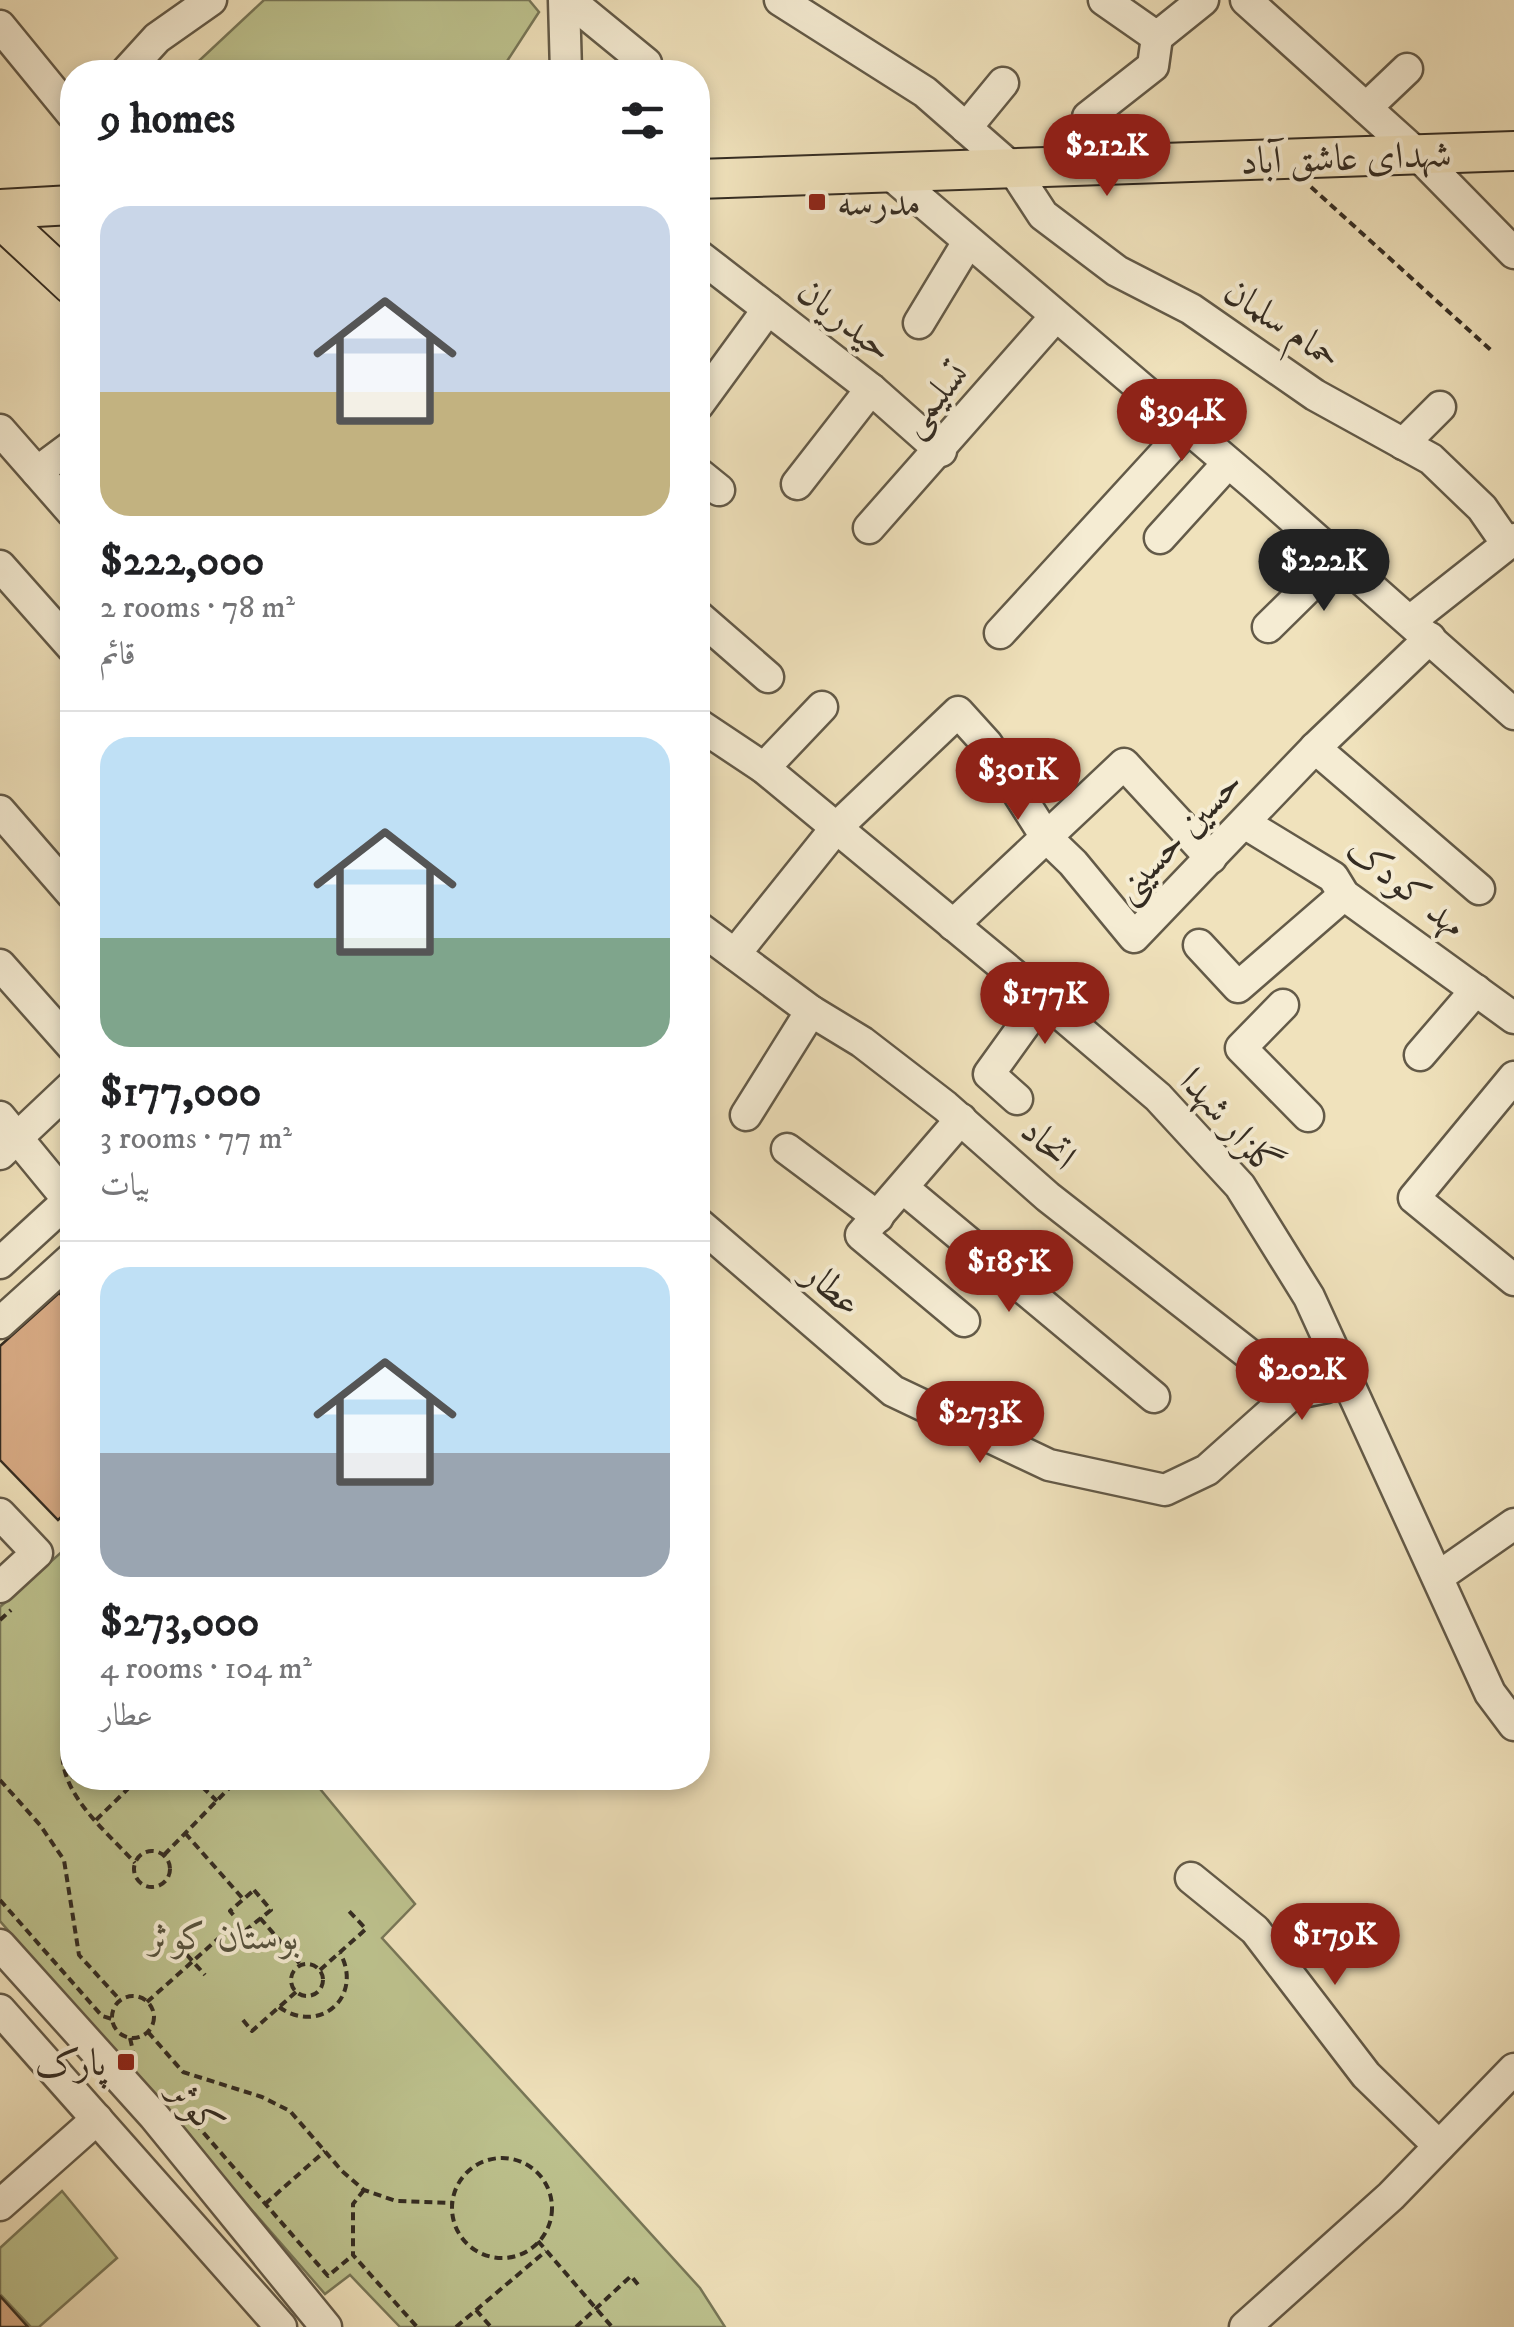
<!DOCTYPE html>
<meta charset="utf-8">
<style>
:root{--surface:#fff;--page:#f6f6f6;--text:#202124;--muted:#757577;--line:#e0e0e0;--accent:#8f2418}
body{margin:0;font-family:"IM FELL DW Pica",Amiri,serif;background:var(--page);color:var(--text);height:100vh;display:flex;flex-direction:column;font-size:38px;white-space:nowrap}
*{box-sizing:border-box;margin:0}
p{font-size:32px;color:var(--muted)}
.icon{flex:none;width:55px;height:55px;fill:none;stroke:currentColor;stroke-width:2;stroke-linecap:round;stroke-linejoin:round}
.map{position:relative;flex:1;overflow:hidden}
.details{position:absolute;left:60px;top:60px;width:650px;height:1730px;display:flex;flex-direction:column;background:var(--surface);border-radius:40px;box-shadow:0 5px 15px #0003}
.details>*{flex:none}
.price{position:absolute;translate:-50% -85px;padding:0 22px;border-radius:35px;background:var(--accent);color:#fff;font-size:32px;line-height:65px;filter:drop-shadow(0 2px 5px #0008)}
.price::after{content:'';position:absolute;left:50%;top:60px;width:30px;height:22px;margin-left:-15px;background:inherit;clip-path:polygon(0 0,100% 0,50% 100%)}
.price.active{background:#222;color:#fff}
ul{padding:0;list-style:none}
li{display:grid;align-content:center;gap:20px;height:530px;padding:0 40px}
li+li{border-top:2px solid var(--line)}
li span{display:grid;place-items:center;height:310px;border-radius:30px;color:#555}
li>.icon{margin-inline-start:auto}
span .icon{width:180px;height:180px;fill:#fffc;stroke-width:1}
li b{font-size:42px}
h2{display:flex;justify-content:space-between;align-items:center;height:120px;padding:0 40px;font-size:42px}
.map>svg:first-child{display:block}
</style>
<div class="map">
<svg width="1514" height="2327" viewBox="0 0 1514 2327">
<rect width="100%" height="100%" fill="#f0e2bc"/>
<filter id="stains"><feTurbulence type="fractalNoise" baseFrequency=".002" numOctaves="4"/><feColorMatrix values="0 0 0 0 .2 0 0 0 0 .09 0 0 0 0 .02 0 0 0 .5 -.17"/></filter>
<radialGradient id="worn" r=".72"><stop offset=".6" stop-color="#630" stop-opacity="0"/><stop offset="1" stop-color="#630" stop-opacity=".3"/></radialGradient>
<g fill="#bdc28e" stroke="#787758" stroke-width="2.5">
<path d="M264,0H529L539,12L500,72H187Z"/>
<path d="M66,1548L72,1556V1778H311L415,1904L382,1938L700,2288L725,2327H400L350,2275L325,2294L0,1921V1607Z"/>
<path d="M62,2191L117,2258L39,2327H31L0,2294V2248Z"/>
</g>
<g fill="#d9ac86" stroke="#342c22" stroke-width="2.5">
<path d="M59,1293L72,1307V1507L58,1520L0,1460V1346Z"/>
<path d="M0,2296L28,2327H0Z"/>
</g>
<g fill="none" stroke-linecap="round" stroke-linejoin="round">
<defs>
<g id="minor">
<path d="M564,0L566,72"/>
<path d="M569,0L646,63"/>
<path d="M780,0L925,92L1013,169L1043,215L1117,271L1191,309L1315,395L1431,459L1482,508L1507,544"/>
<path d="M1104,0L1157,37L1203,0"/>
<path d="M1246,0L1417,154L1514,253"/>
<path d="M0,26L72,114"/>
<path d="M126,72L157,38L211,0"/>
<path d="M1366,108L1407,69"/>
<path d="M1088,117L1153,66L1157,37"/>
<path d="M966,128L1003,83"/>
<path d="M889,173L1256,486L1514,714"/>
<path d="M698,255L871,389L941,451"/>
<path d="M919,323L968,242"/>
<path d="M698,405L768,309"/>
<path d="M0,430L72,512"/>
<path d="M1403,444L1440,407"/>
<path d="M37,472L72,446"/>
<path d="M698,473L719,490"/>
<path d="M797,484L871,389"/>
<path d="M869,528L1055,317"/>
<path d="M1160,538L1228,463"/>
<path d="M0,566L72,647"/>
<path d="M698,616L768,677"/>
<path d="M1410,621L1514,539"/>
<path d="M1268,627L1338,558"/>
<path d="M1000,633L1187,429"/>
<path d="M698,724L764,768L1043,999L1158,1097L1240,1186L1309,1297L1490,1693L1514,1725"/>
<path d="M1315,748L1479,889"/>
<path d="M764,768L822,707"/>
<path d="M0,811L72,894"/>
<path d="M1246,824L1333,877L1344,895L1514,1018"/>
<path d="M953,925L1124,764L1211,858"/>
<path d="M698,927L811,1011L862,1042L945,1106L1048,1197L1273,1373L1292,1394L1327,1387L1347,1376"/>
<path d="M1199,945L1238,987L1344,895"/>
<path d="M735,954L836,828L958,712L987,744L1046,837L1073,863L1134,937L1315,748L1430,638"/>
<path d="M0,965L72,1046"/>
<path d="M1283,1005L1241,1048L1308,1116"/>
<path d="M1420,1055L1476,990"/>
<path d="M1514,1077L1414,1198L1514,1280"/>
<path d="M1017,1099L989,1074L1043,999"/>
<path d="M746,1115L811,1011"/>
<path d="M0,1117L69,1201"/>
<path d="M961,1119L861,1235L964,1321"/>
<path d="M787,1149L878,1217"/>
<path d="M0,1154L72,1086"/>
<path d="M903,1188L1154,1397"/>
<path d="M698,1223L893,1391L1049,1465L1165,1490L1207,1470L1292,1394"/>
<path d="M0,1263L72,1197"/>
<path d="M0,1323L72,1258"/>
<path d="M0,1514L37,1553L0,1587"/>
<path d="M1438,1577L1514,1524"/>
<path d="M1191,1878L1255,1930L1366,2075L1439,2146"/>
<path d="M0,1945L154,2116L326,2327"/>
<path d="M0,2010L281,2327"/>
<path d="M0,2205L97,2119"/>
<path d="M1245,2327L1391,2196L1514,2069"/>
</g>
<g id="major">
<path d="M698,179L1514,151"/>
<path d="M0,209L72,205"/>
<path d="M0,218L72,285"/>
</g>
</defs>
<use href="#minor" stroke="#635a48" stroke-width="35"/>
<use href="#major" stroke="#342c22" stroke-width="42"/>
<g stroke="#342c22" stroke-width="4" stroke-dasharray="8 5" stroke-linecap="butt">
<path d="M1311,187L1493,352"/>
<path d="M0,1620L11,1610"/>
<path d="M72,1719C39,1779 99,1823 135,1863"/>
<path d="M193,1778L217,1801"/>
<path d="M0,1780L40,1825L64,1860L79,1955L120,2000"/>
<path d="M96,1820L139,1778"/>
<path d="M185,1833L244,1900"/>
<circle cx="152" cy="1869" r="18"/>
<path d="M164,1855L239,1778"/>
<path d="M254,1890L271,1910L246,1930L230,1911Z"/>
<path d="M0,1900L102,2016L112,2019"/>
<path d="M260,1918L300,1964"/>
<path d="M178,1945L205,1975"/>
<circle cx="307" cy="1980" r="16"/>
<path d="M320,1970L366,1929L348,1910"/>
<circle cx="133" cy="2017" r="21"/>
<path d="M147,2002L238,1921"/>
<path d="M279,2007C320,2036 364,1996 340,1953"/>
<path d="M243,2020L252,2031L296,1992"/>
<path d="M148,2032L183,2072L262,2097L290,2111L342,2171L364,2190L396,2201L452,2203"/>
<path d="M130,2038L133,2051"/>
<path d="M195,2123L328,2276L353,2255"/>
<circle cx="502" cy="2208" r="50"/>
<path d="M364,2190L353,2204V2255L417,2327"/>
<path d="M265,2204L325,2151"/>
<path d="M538,2241L612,2327"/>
<path d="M476,2310L491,2327"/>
<path d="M456,2327L546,2251"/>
<path d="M576,2327L631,2276L640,2287"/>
</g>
<use href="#minor" stroke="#f5ecd3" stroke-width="30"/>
<use href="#major" stroke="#f0e2bc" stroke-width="38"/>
</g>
<g fill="#8f2418" stroke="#f5ecd3" stroke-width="4">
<rect x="807" y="192" width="20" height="20" rx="5"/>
<rect x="116" y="2052" width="20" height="20" rx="5"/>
</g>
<g text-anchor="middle" stroke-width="8" stroke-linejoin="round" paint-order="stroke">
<g font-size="38" fill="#342c22" stroke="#f5ecd3">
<text transform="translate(1346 157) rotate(-2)" y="13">شهدای عاشق آباد</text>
<text transform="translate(846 319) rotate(38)" y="13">حیدریان</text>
<text transform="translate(1283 323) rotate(34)" y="13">حمام سلمان</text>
<text transform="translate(933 398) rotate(-49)" y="13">تسلیمی</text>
<text transform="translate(1177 835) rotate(-46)" y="13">حسین حسینی</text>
<text transform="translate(1407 886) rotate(38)" y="13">مهد کودک</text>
<text transform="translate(1231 1122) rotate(48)" y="13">گلزار شهدا</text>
<text transform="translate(1049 1143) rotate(41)" y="13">اتحاد</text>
<text transform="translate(833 1288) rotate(41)" y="13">عطار</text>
<text transform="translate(197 2107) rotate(50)" y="13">کوثر</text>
</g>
<g font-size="38" fill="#342c22" stroke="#f5ecd3" text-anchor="start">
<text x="837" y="215">مدرسه</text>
<text x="106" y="2075" text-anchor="end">پارک</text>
</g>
<g font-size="38" font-style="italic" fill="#56523d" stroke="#f5ecd3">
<text x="224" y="1949">بوستان کوثر</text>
</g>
</g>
<rect width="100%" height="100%" filter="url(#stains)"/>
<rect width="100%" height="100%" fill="url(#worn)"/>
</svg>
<b class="price" style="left:1107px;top:199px">$212K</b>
<b class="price" style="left:1182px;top:464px">$394K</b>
<b class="price active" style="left:1324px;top:614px">$222K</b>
<b class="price" style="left:1018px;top:823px">$301K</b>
<b class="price" style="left:1045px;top:1047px">$177K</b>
<b class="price" style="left:1009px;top:1315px">$185K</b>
<b class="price" style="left:1302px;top:1423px">$202K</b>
<b class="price" style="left:980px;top:1466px">$273K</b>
<b class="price" style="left:1335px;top:1988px">$179K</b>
<section class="details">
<h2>9 homes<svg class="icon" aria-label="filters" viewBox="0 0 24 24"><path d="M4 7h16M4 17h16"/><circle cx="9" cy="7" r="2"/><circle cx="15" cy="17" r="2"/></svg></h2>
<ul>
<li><span style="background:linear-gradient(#c9d6e8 60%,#c2b280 0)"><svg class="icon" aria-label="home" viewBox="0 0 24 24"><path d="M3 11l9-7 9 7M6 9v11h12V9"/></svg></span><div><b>$222,000</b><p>2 rooms · 78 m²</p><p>قائم</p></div></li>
<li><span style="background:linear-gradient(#bfe0f5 65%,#7fa58c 0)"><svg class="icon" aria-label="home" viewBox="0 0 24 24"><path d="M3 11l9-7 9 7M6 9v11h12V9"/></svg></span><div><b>$177,000</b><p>3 rooms · 77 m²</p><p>بیات</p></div></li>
<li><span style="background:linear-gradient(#bfe0f5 60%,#9aa5b1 0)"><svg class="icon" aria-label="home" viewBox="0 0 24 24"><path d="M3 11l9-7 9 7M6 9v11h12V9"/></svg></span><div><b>$273,000</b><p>4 rooms · 104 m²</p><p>عطار</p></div></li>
</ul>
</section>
</div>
